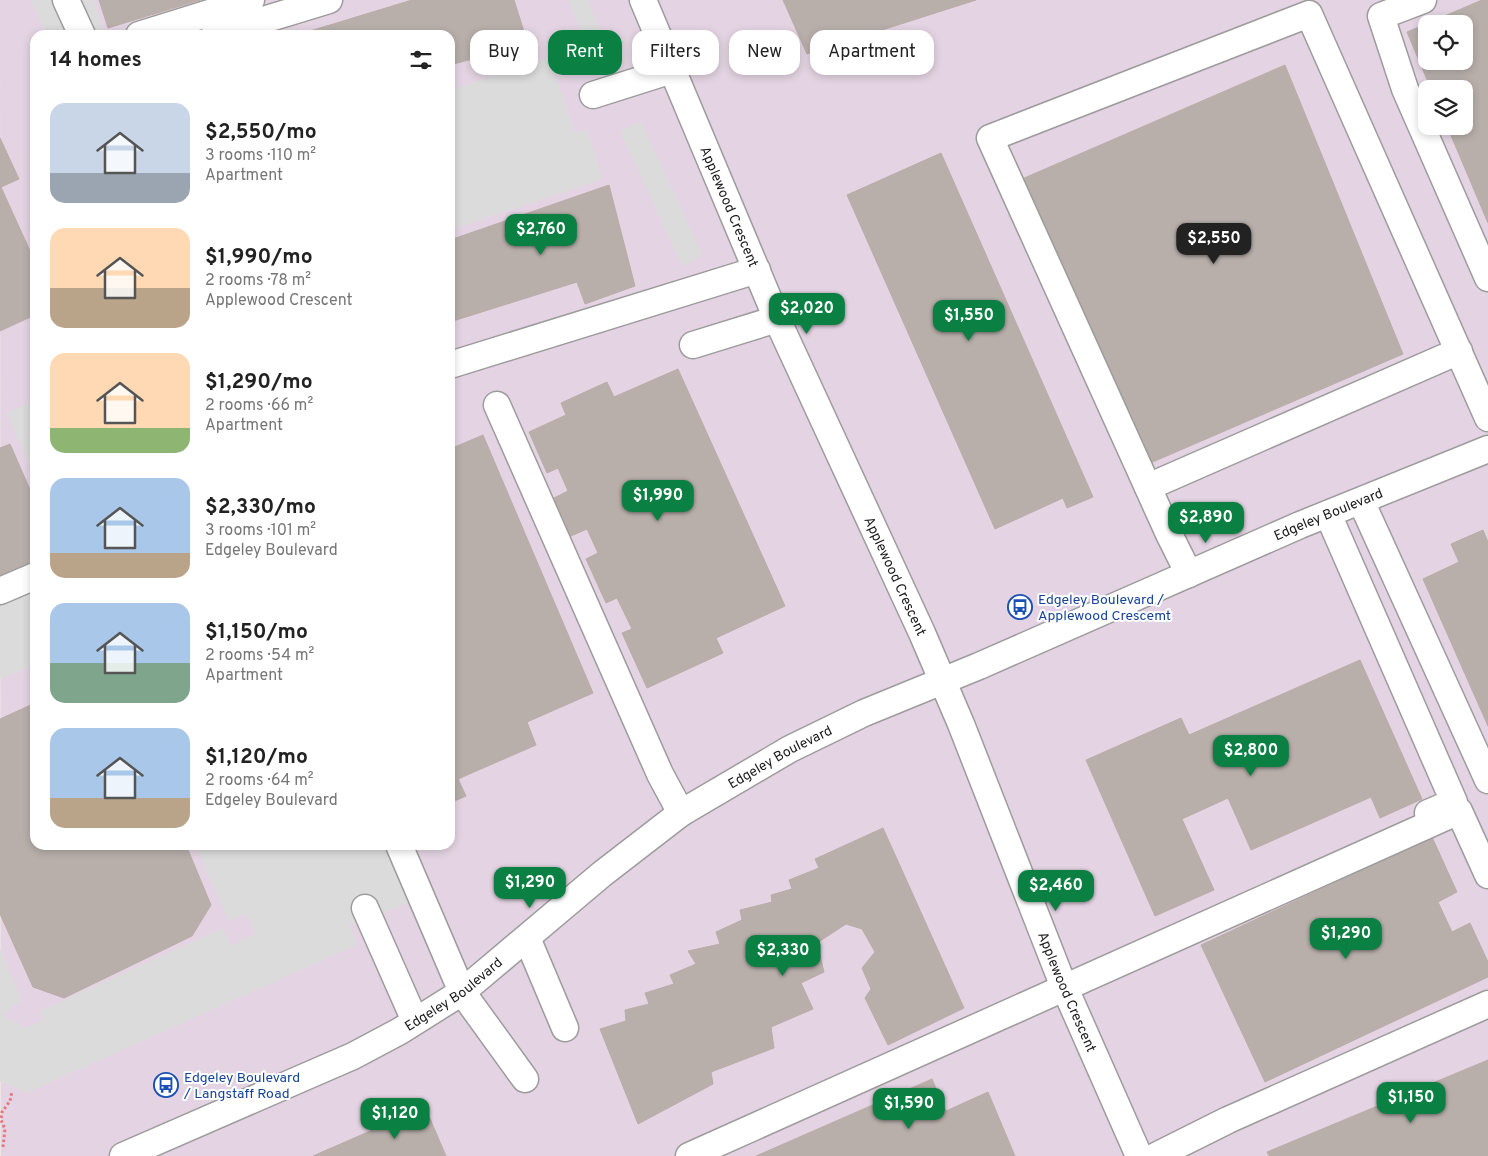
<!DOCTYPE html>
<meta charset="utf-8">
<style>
:root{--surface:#fff;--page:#f6f6f6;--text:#222;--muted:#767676;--accent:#0b8043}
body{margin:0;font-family:Overpass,sans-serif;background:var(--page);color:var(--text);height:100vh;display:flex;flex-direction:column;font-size:19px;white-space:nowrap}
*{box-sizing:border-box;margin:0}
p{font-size:16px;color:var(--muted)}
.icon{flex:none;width:28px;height:28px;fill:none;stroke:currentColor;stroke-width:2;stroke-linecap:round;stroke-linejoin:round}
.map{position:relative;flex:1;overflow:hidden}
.side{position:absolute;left:30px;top:30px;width:425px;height:820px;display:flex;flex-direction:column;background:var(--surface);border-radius:15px;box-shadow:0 2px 8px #0003}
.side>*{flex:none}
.guide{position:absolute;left:470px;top:30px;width:475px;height:45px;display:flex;gap:10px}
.tools{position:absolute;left:1418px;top:15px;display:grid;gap:10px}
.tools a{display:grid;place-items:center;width:55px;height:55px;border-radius:10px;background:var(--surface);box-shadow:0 2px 8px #0003;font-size:25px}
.price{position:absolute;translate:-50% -42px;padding:0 11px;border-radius:10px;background:var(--accent);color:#fff;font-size:16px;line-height:32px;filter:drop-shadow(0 1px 2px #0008)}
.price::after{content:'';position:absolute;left:50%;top:30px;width:15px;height:11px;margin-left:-8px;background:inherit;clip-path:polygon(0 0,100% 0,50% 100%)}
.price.on{background:#222;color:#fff}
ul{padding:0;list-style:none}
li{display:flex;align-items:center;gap:15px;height:125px;padding:0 20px}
li span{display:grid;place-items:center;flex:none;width:140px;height:100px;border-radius:15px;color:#555}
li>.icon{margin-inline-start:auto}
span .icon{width:60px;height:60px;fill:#fffc;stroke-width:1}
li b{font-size:21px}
h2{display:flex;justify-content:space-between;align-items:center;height:60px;padding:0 20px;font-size:21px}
.chip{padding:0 18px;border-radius:15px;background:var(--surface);box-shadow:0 2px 8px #0003;font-size:18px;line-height:45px}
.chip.on{background:var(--accent);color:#fff}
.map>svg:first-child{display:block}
</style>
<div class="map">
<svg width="1488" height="1156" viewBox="0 0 1488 1156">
<rect width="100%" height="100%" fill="#ebe6e1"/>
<path fill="#e4d4e3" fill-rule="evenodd" d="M0,0H1488V1156H1ZM1426,24H1464V61H1426ZM35,35H450V845H35ZM1426,89H1464V126H1426Z"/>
<g fill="#dbdbdb">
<path d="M31,0H94L105,35H46Z"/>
<path d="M568,0H588L604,41L588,48Z"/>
<path d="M550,57L575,133L587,129L603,179L450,230V90Z"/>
<path d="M641,121L703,256L682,266L620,131Z"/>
<path d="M35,401V473L33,474L7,413Z"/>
<path d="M35,590V665L0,679V605Z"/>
<path d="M195,845H392L416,900L350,925L357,945L27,1093L0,1081V949L22,1001L2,1015L27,1028L43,1020L40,1011L223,928L231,946L255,934L246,913L229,921Z"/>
</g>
<g fill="#b8afab" stroke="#bbaca6" fill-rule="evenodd">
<path d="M99,0H200L108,28Z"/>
<path d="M412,0H514L528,44L450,65V35H297Z"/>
<path d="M783,0H976L807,54Z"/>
<path d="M1482,0H1488V223L1447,126H1464V89H1431L1407,32ZM1426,24H1464V61H1426Z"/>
<path d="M1285,65L1403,354L1148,464L1022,179Z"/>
<path d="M0,138L19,179L1,187L35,262V315L0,331Z"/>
<path d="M941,153L1093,497L1067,508L1063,498L995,529L847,195Z"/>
<path d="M609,185L635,286L585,304L577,282L450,322V240Z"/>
<path d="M678,369L785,606L716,638L723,653L647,688L622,633L632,629L617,598L606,603L586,559L598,553L587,529L571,536L554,498L568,491L558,468L547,473L529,432L566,415L561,403L607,382L614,397Z"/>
<path d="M483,435L593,693L527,722L536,745L458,779L466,796L450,803V449Z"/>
<path d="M10,444L35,501V564L0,579V448Z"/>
<path d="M1483,530L1488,542V726L1423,579L1459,562L1451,544Z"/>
<path d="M1360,660L1422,799L1380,818L1371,797L1251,850L1228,798L1182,819L1214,890L1155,916L1086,760L1181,718L1189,735Z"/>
<path d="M35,703V845H186L211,905L192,936L64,998L33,987L0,914V719Z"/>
<path d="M883,828L964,1008L888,1045L865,998L871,989L862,968L875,952L862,929L846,924L817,943L824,972L801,983L813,1009L771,1027L774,1048L711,1072L713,1084L638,1124L600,1029L626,1021L625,1010L649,1004L645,993L674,984L670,975L696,964L688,951L720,944L716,932L742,920L740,910L772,902L771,895L792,889L789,880L819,868L815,859Z"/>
<path d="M1432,837L1457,892L1438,902L1452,932L1470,923L1488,962V977L1265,1082L1201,945Z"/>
<path d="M1488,1060V1156H1269L1267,1152Z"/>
<path d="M932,1079L946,1111L988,1092L1015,1156H756Z"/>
<path d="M425,1107L446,1156H313Z"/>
</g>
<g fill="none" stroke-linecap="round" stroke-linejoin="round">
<defs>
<g id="minor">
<path d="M66,0L82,35"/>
<path id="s1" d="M643,0L777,319L922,633L961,724L1060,977L1139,1156"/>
<path d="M1423,0L1381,16L1405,89L1488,278"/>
<path d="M139,35L251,0"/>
<path d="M214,35L329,0"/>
<path d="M593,95L672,70"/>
<path d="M693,345L777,319"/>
<path d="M450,365L757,270"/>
<path d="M497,405L660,774L681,813"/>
<path d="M1148,487L1459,351"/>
<path d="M1361,501L1488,780"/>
<path d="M1328,514L1454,802L1428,813"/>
<path d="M1189,574L1169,534L990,138L1309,14L1488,418"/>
<path d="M0,591L35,576"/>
<path d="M399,845L462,992L525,1079"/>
<path d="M365,908L415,1021"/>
<path d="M527,938L565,1028"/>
<path id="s2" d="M123,1156L353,1056L400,1031L462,992L602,874L681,813L790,749L864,713L979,666L1300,525L1488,449"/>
<path d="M689,1156L1459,811L1488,875"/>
<path d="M1156,1156L1228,1120L1488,1004"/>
</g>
</defs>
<use href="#minor" stroke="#9c9c9c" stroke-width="29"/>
<path stroke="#e9757b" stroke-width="3" stroke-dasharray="2.5 2.5" stroke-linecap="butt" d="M3,1147L5,1129L1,1120L2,1112L10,1101L12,1091"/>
<use href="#minor" stroke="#fff" stroke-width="26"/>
</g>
<defs>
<symbol id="bus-ring" viewBox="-11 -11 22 22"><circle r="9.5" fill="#fff" stroke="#1a4fb4" stroke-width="1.5"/><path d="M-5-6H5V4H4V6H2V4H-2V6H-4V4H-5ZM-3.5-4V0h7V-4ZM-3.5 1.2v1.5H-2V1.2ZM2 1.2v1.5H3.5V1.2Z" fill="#1a4fb4"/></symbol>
</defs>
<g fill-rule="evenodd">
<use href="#bus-ring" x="1006" y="593" width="28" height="28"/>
<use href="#bus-ring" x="152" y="1071" width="28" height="28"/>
</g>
<g text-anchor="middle" stroke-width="4" stroke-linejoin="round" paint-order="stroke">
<g font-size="14" fill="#1b1b1b" stroke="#fff">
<text dy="5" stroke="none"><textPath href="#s1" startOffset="224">Applewood Crescent</textPath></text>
<text dy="5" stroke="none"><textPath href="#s2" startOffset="1374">Edgeley Boulevard</textPath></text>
<text dy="5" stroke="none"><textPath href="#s1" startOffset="629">Applewood Crescent</textPath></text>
<text dy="5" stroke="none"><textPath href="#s2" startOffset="774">Edgeley Boulevard</textPath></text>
<text dy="5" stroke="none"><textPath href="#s1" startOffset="1079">Applewood Crescent</textPath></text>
<text dy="5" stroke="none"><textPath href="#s2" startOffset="369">Edgeley Boulevard</textPath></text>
</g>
<g font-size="14" fill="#164399" stroke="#fff" text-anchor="start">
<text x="1038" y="604">Edgeley Boulevard /<tspan x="1038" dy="16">Applewood Crescemt</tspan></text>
<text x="184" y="1082">Edgeley Boulevard<tspan x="184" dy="16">/ Langstaff Road</tspan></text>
</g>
</g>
</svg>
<div class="tools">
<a><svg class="icon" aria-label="locate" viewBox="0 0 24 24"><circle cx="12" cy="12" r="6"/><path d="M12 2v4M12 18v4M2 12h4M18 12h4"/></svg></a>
<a><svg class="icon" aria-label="layers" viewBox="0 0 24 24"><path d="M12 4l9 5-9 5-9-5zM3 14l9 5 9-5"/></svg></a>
</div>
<b class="price" style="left:541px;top:256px">$2,760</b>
<b class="price on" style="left:1214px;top:265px">$2,550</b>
<b class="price" style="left:807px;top:335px">$2,020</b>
<b class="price" style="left:969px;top:342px">$1,550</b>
<b class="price" style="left:658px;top:522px">$1,990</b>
<b class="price" style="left:1206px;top:544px">$2,890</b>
<b class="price" style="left:1251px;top:777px">$2,800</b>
<b class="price" style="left:530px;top:909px">$1,290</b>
<b class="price" style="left:1056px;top:912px">$2,460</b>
<b class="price" style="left:1346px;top:960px">$1,290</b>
<b class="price" style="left:783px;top:977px">$2,330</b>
<b class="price" style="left:1411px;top:1124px">$1,150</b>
<b class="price" style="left:909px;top:1130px">$1,590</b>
<b class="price" style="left:395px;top:1140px">$1,120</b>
<div class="guide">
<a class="chip">Buy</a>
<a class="chip on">Rent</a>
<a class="chip">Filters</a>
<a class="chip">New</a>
<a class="chip">Apartment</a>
</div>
<section class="side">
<h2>14 homes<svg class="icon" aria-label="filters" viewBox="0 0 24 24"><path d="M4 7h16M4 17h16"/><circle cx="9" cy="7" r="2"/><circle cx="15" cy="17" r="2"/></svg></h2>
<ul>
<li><span style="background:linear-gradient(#c9d6e8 70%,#9aa5b1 0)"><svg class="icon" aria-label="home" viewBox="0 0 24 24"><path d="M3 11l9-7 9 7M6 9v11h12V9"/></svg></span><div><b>$2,550/mo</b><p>3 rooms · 110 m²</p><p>Apartment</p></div></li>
<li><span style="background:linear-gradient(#ffd9b3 60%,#b9a48a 0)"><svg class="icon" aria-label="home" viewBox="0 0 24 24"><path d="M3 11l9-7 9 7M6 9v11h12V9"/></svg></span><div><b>$1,990/mo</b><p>2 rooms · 78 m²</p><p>Applewood Crescent</p></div></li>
<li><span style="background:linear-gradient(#ffd9b3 75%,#8fb573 0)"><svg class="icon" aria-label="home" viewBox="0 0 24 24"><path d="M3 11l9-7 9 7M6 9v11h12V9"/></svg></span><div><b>$1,290/mo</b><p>2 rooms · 66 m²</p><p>Apartment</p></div></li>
<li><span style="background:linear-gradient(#a9c7e8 75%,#b9a48a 0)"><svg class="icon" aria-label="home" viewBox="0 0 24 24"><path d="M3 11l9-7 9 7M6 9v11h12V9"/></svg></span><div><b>$2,330/mo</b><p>3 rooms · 101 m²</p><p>Edgeley Boulevard</p></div></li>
<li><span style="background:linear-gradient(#a9c7e8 60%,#7fa58c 0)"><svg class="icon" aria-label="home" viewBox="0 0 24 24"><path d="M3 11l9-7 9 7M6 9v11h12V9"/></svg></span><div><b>$1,150/mo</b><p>2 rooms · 54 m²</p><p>Apartment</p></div></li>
<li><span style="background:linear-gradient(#a9c7e8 70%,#b9a48a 0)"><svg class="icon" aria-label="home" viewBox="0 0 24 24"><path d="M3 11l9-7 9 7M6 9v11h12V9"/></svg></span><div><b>$1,120/mo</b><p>2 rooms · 64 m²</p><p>Edgeley Boulevard</p></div></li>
</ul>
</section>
</div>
